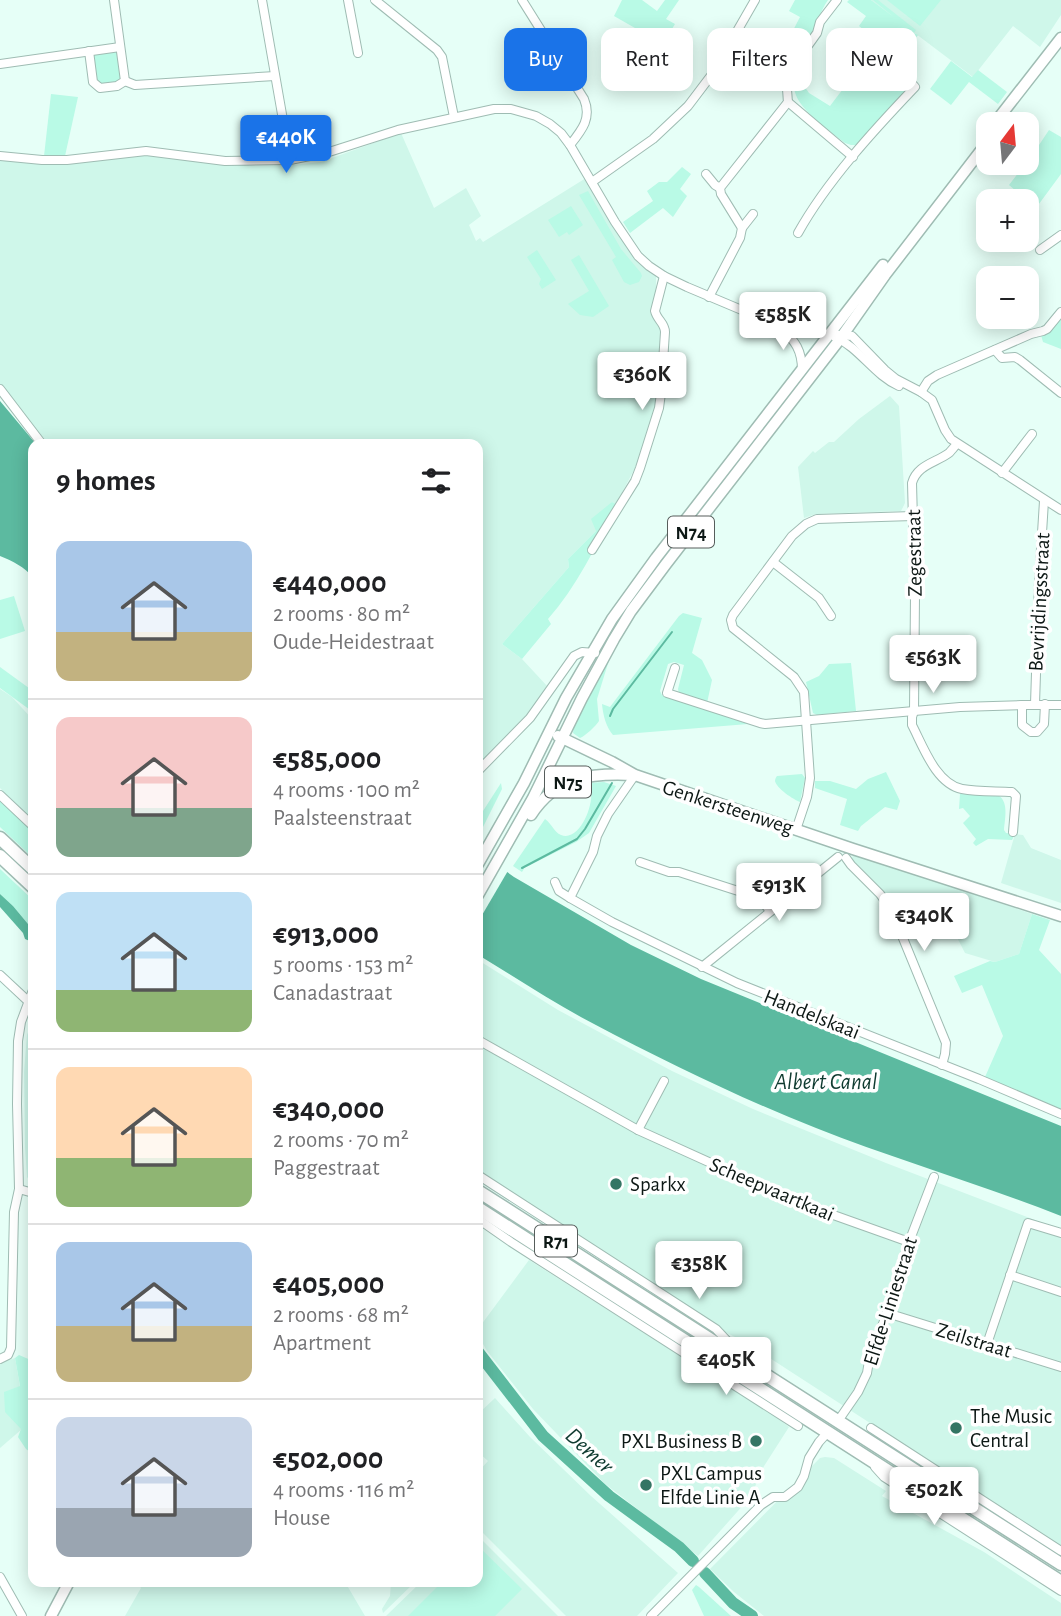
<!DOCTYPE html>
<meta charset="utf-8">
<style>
:root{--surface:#fff;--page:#f6f6f6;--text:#202124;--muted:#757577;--line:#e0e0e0;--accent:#1a73e8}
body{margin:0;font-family:"Alegreya Sans",sans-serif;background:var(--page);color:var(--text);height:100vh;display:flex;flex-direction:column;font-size:26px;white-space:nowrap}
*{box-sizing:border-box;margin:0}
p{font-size:23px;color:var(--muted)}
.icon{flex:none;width:38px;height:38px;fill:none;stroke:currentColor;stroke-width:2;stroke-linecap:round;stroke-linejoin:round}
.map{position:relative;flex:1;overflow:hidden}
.drawer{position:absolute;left:28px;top:439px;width:455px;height:1148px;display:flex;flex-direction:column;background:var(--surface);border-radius:14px;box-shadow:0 4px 18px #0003}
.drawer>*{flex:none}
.guide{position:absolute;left:504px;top:28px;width:452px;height:63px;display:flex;gap:14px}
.needle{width:46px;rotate:16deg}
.buttons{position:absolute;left:976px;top:112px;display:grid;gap:14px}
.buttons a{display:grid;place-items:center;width:63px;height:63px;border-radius:14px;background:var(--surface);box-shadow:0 4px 18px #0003;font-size:35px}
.price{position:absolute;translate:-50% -60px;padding:0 16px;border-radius:7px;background:#fff;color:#222;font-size:23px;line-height:46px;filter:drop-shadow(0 2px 4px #0008)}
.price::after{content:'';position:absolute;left:50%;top:42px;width:21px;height:16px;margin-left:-10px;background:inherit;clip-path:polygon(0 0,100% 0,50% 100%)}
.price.selected{background:var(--accent);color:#fff}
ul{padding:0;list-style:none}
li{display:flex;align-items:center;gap:21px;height:175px;padding:0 28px}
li+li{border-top:2px solid var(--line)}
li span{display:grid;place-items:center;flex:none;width:196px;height:140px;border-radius:14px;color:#555}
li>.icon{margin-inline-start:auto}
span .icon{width:84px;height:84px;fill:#fffc;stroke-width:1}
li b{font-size:30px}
h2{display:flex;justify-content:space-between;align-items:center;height:84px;padding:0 28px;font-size:30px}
.pill{padding:0 24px;border-radius:14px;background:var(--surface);box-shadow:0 4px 18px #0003;font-size:24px;line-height:63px}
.pill.selected{background:var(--accent);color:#fff}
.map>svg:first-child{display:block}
</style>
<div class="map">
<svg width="1061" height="1616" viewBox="0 0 1061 1616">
<rect width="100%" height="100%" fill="#e6fff7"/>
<g fill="#cff7ea">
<path d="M871,0H1061V15L1040,47L1013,26L973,77Z"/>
<path d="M401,133L434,208L466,188L481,216L469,225L476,241L480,238L483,242L586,178L615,230L637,260L656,276V292L653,310L662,329L655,407L647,436L635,468L616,504L612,502L596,531L568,559L569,567L502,644L522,659L548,687L537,706L478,765V444H49L0,386V159L156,155L254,166L293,165L321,162Z"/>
<path d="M890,396L899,406L905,503L901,511L816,514L804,518L798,467L813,451L815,453L829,442H834L859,419Z"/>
<path d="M0,689L12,697L33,720V820L0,788Z"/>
<path d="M1015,834L1023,835L1031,848L1061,860V903L1001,883Z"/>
<path d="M854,854H857L1032,914L1019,954L995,962L965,953L947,918L909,938L894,908L884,894L851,859Z"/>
<path d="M478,960L558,1010L672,1071L753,1109L886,1163L1061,1230V1547L745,1342L721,1330L478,1173Z"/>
<path d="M33,1020V1185L27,1177L25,1147L24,1072L27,1035Z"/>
<path d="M529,1260L772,1414L789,1427L759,1474L753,1494L698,1556L604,1483L533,1409L487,1351L478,1335V1327L481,1325Z"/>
<path d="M15,1358L20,1387L22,1429L0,1448V1363Z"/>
<path d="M495,1398L530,1437L591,1496L678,1573L637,1616H566L478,1528V1472L488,1461L478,1452V1414Z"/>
<path d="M825,1457L834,1458L886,1491L882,1496L984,1552L1061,1603V1616H764L734,1592L710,1569L820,1458Z"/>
<path d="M478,1536L558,1616H386L421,1582H478Z"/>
<path d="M139,1582H345L365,1616H125L141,1588L138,1584Z"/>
<path d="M391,1582H415L383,1613L382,1609L390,1596Z"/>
</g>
<g fill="#b9fae6">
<path d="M622,0H642L657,11L665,0H679L666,19L675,24L657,53L631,38L635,28L614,16Z"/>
<path d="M795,0H828C820,11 817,25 811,37L808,34L788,60L789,67L780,70L774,67L800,17L789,11Z"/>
<path d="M849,0H871L894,17L873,0H878L916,30L914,33L918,35L897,63L870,42L873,37L859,26L866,16L847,2Z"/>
<path d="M887,0H941L920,26Z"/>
<path d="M868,44L896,66L894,69L905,87L906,91L858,145H851L845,143C829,130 793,107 794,85L802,83L809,93L830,106L849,81L844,76Z"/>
<path d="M120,47L125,81L100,88L93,82L89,51Z"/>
<path d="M951,61L972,77L978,70L1007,92L998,104L969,82L951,105L930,89Z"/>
<path d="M51,94L78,97L65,156H44Z"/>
<path d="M1049,130L1061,137V174L1036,208L1009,185L1026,163H1027Z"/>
<path d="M682,167L691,174L680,189L687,196L673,217L663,208L630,233L623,222L653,201L647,191L659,182H667Z"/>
<path d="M588,191L621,249L641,273L642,276L639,282L630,285L624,282L612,260L616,257L579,195Z"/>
<path d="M571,206L583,225L569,235L567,232L559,237L548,220Z"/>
<path d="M537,250L556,280L542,289L539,284L541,279L527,257Z"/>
<path d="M579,255L609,306L593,317L580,315L568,304L589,291L571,260Z"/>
<path d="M1061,316V349L1043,342L1041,335Z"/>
<path d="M612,502L616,504C598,544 577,586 548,619L551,624L522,659L502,644L569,567L568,559L596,531L591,519Z"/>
<path d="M14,596L25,631L0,639V600Z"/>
<path d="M683,613L702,618L692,653L702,660L712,680L707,703L679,694L678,689L684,665L674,662L668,664L660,691L662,695L748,724L613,735C606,727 603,715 602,704L610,707L679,616Z"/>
<path d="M610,657L597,699L599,721C596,726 585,736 580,738L573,733L574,725Z"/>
<path d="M851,663L856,711L817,715L813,713L806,682L819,676L829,664Z"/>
<path d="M0,667L33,691V712L0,688Z"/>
<path d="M886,772L900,801L897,810L885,807L861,826L858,831L840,825L847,799L815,788V781H830L856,789L868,779Z"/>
<path d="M802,774L805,778L800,802C794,800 776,788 775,781C775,779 776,777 777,776Z"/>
<path d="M604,782L616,786L589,833L576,842L528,866L525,867L522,872L513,866L545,819C552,824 554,832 561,835C579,842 593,807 591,793L583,785L589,783Z"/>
<path d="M501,783L502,789L478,837V814L483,811Z"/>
<path d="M960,794L998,795C1009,802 1005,818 1004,830L1006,833L1015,834L1012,840L988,839L976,846L973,843L976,839L963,823L970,816L963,808L959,809Z"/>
<path d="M0,799L33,832V858L0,827Z"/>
<path d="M0,869L33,900V930L13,906L0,894Z"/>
<path d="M1032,914L1050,920L1039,950L1061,974V1111L985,1077L1003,1036L982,985L962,993L954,976L990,961L995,962L1019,954Z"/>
<path d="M19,1355L33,1361V1454L26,1449L18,1437L21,1429L5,1412L4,1392L20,1386L15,1358Z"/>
<path d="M478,1546L522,1589L495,1616H408L442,1582H478Z"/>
<path d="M696,1585L699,1587L731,1616H704L692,1590Z"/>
</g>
<g fill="#5cbaa0">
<path d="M0,401L36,444H33V577C24,567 13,561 0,556Z"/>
<path d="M478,851L514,877L631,945L701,979L1061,1126V1216C980,1184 897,1160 816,1128C740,1098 666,1062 594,1024C555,1004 518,979 480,956L478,955Z"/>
<path d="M0,894L13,906L33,930L32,942L25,939L23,933L0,907Z"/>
</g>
<path fill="#e6fff7" d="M478,848L509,869L478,922Z"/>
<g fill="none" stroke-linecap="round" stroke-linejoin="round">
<g stroke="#5cbaa0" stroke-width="2">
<path d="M610,716L613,709L672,632"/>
<path d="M522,868L577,839L585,829L612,783"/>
</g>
<g stroke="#5cbaa0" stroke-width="12">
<path d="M478,1352L543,1436L609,1496L679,1547L693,1561"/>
<path d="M705,1573L733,1603L752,1616"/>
</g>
<defs>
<g id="minor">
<path d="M262,0L290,160"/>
<path d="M348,0L358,53"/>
<path d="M375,0L437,50L442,57L454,117"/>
<path d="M522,0L584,99C592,118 582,130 570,145"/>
<path d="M89,51L93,82L100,88L117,86L125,81L114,0"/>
<path d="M0,64L120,47"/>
<path d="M784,79L817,33L820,22L837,0"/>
<path d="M125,81L135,85L275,76"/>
<path d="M788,102L853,157"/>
<path d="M0,156L42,160H67L146,151L225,161L290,160L329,152L398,130L494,109H511L536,116L550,124L561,133L570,145L615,222L638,256L649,266L664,276L687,287L782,327L815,333L852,336L885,370L896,379L921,392L932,400L945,430L951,439L1061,510"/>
<path d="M706,174L715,185L720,188"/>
<path d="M592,182L653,139L688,106L713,73L755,0"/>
<path d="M742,228L753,214"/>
<path d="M798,233C827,181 874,130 915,87L898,68"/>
<path d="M1040,250L1061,235"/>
<path d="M709,297L740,238L742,228L721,194L720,188L788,102C787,95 788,85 784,79C777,70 739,56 727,51"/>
<path d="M782,327C795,342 802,350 802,370"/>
<path d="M835,337C860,348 874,375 899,386"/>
<path d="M995,350L1002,358L1015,357L1020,360L1061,393"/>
<path d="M0,389L42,444"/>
<path d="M921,392L928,381L937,375L1031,334L1043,331L1047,329L1061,312"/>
<path d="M957,444C956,445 950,452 949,453C935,463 917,465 912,483L915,595L914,711L912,717V725C923,746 936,784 962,789C978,792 996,791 1012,792L1016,796L1013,832"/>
<path d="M1002,473L1032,434"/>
<path d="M592,550L635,481L640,468L659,408L661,393L665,332C665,323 657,320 655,311L664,276"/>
<path d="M773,562L819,598L831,616"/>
<path d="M675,668L667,693L760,723L765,724L960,707L1022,705H1061"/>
<path d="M1035,704L1039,581L1044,501"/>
<path d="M1022,705V725L1031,732H1037L1044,724L1045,704"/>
<path d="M478,771L530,718L574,656L582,652L595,653"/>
<path d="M0,795L33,826"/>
<path d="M796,830L807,797L810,778L804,692L794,677L733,628L731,620L733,615L792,536L806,524L817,519L913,516"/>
<path d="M846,858L851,865L880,894L891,909L946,1043L945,1054L942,1065"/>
<path d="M640,862L669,872H679L760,898L770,911"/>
<path d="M555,882L559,891L570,898L612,922L737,983L979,1079L1061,1114"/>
<path d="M570,898L593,852L597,836L608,814L635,775"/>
<path d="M702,967L838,857"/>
<path d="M0,975L29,1002"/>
<path d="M478,1040L638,1130L797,1202L909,1242"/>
<path d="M638,1130L664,1081"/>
<path d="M478,1175L716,1329L732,1346L760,1364"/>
<path d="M19,1189L33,1193"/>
<path d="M478,1219L511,1242L798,1426"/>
<path d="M1010,1275L1061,1292"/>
<path d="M887,1313L1061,1367"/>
<path d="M987,1344L1028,1223L1061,1233"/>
<path d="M0,1359L8,1355L11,1348L14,1212L19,1189L17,1104L18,1041L21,1022L33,990"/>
<path d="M838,1421L858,1392L867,1373L869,1361L887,1313L909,1242L934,1177"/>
<path d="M871,1428L1061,1551"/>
<path d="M875,1467L884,1477L1061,1591"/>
<path d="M0,1577L22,1616"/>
<path d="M651,1616L761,1505L773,1497H785L798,1487L804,1476L809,1458L819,1442L828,1432"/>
</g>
<g id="major">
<path d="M994,124L1061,38"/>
<path d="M558,736L612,762L635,775L853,849L1061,916"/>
<path d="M531,815C556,776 591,773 633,775"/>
<path d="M478,864L524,783L566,698L612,619L656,558L883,265"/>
<path d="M478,895L533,798L582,698L614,639L631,611L666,564L840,339L885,275L989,140"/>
<path d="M51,1616L69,1582"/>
</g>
<g id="highway">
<path d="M0,838L33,869"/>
<path d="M0,856L33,887"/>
<path d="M478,1191L1061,1564"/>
<path d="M478,1208L1061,1582"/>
</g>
</defs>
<use href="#minor" stroke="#9fbcb3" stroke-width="10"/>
<use href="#major" stroke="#9fbcb3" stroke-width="13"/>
<use href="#highway" stroke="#9fbcb3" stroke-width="15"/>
<use href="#minor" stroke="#fff" stroke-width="8"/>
<use href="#major" stroke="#fff" stroke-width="10"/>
<use href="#highway" stroke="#fff" stroke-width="12"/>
</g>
<g fill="#347564" stroke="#fff" stroke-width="2.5">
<circle cx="616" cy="1184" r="7"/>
<circle cx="956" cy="1428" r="7"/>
<circle cx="756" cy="1441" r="7"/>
<circle cx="646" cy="1485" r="7"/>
</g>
<g text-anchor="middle" stroke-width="7" stroke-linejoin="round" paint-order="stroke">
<g fill="#fff" stroke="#565d5b" stroke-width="2">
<rect x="668" y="516.5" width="46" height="31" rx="5"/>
<rect x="545" y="766.5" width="46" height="31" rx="5"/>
<rect x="535" y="1225.5" width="42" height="31" rx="5"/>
</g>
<g font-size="19" font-weight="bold" fill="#0d1815">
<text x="691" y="539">N74</text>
<text x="568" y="789">N75</text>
<text x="556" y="1248">R71</text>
</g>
<g font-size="21" fill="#0d1815" stroke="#fff">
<text transform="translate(914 553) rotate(-91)" y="7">Zegestraat</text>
<text transform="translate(1039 602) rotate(-87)" y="7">Bevrijdingsstraat</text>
<text transform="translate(728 807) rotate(18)" y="7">Genkersteenweg</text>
<text transform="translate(812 1014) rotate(22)" y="7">Handelskaai</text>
<text transform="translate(772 1189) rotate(23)" y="7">Scheepvaartkaai</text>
<text transform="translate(890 1301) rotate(-72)" y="7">Elfde-Liniestraat</text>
<text transform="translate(974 1340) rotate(17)" y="7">Zeilstraat</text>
</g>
<g font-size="21" fill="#0d1815" stroke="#fff" text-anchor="start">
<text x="630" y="1191">Sparkx</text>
<text x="970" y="1423">The Music<tspan x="970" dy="24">Central</tspan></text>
<text x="742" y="1448" text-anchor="end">PXL Business B</text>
<text x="660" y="1480">PXL Campus<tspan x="660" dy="24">Elfde Linie A</tspan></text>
</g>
<g font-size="23" font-style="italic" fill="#0f3b30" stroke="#fff">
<text x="826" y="1089">Albert Canal</text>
<text transform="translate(590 1450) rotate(42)" y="8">Demer</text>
</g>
</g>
</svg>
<div class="buttons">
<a><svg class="needle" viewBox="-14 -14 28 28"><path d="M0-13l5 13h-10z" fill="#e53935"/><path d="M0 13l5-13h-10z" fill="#757577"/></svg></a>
<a>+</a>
<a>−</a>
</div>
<b class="price selected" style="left:286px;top:175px">€440K</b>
<b class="price" style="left:783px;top:352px">€585K</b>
<b class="price" style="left:642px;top:412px">€360K</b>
<b class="price" style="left:933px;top:695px">€563K</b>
<b class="price" style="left:779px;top:923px">€913K</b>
<b class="price" style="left:924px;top:953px">€340K</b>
<b class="price" style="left:699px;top:1301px">€358K</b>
<b class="price" style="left:726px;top:1397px">€405K</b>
<b class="price" style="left:934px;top:1527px">€502K</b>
<div class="guide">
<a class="pill selected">Buy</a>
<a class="pill">Rent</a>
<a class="pill">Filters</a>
<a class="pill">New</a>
</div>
<section class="drawer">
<h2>9 homes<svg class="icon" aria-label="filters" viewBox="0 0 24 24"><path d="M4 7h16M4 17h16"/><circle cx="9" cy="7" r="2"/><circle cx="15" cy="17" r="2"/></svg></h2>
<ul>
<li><span style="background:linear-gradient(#a9c7e8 65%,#c2b280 0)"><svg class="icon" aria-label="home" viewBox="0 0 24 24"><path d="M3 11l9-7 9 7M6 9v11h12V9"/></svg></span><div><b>€440,000</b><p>2 rooms · 80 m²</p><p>Oude-Heidestraat</p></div></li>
<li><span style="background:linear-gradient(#f6c9c9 65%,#7fa58c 0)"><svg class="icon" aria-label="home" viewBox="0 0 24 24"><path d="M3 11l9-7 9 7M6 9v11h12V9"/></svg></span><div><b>€585,000</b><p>4 rooms · 100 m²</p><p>Paalsteenstraat</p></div></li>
<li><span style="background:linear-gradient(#bfe0f5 70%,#8fb573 0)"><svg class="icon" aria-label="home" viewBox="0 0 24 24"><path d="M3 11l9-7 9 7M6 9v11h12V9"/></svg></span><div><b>€913,000</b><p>5 rooms · 153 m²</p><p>Canadastraat</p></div></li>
<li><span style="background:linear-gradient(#ffd9b3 65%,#8fb573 0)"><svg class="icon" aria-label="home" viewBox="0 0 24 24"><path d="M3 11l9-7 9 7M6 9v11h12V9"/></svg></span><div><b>€340,000</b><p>2 rooms · 70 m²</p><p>Paggestraat</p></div></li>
<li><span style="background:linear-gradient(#a9c7e8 60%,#c2b280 0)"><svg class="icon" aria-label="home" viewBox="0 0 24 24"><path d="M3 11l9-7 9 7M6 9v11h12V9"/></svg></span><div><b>€405,000</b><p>2 rooms · 68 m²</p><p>Apartment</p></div></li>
<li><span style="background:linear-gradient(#c9d6e8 65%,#9aa5b1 0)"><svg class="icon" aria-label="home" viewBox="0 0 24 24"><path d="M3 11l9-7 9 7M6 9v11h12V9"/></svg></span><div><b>€502,000</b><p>4 rooms · 116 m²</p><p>House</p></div></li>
</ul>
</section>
</div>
